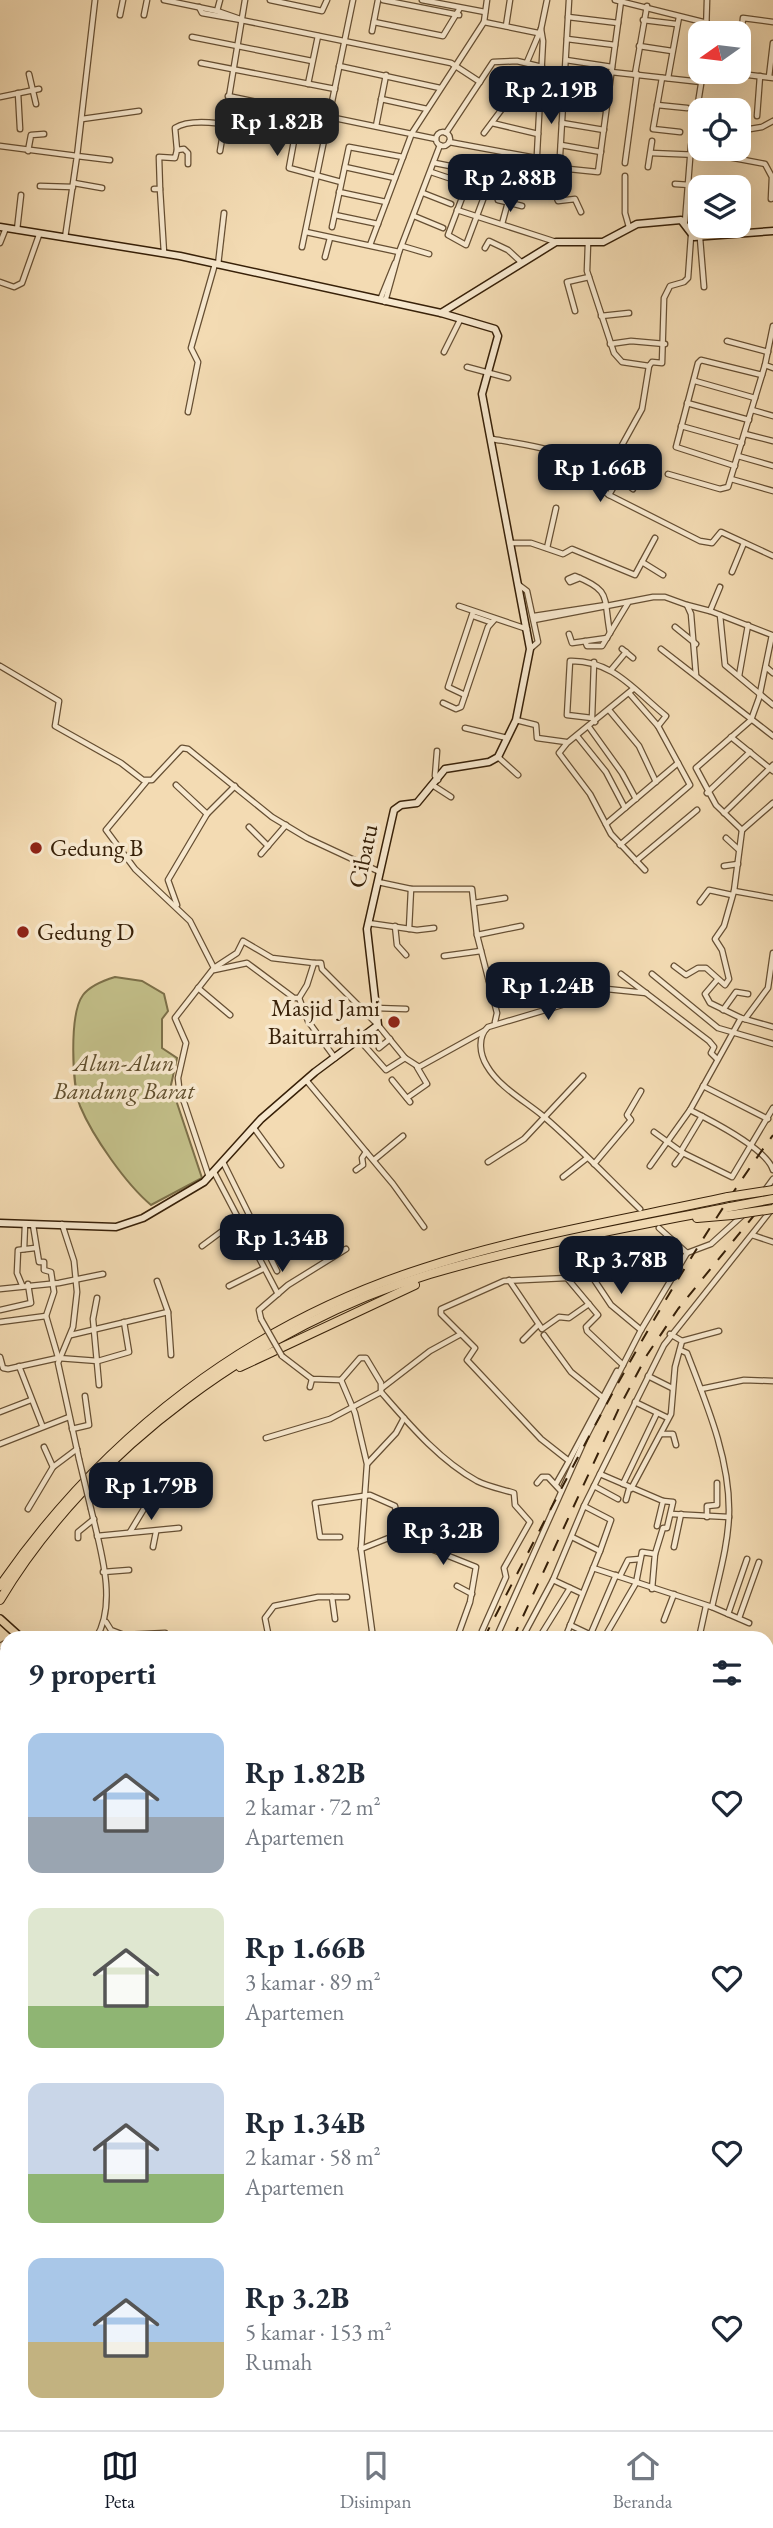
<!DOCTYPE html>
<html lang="id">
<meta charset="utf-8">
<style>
:root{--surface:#fff;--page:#f2f2f3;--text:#1f2937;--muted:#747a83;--line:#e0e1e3;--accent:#111827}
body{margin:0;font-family:"EB Garamond",serif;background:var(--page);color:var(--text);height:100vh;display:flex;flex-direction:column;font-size:26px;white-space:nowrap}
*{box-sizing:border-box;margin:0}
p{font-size:23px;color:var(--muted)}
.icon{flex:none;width:38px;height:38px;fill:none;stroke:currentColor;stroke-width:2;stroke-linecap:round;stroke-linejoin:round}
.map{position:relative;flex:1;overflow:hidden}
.details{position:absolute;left:0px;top:1631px;width:774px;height:800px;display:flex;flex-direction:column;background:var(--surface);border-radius:21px 21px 0 0;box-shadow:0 7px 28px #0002}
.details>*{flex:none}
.needle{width:46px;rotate:256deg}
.buttons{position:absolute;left:688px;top:21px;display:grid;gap:14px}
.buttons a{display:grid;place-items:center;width:63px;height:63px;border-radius:14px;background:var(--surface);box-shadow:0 7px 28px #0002;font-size:35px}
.price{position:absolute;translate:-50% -60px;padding:0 16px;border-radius:14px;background:var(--accent);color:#fff;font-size:23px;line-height:46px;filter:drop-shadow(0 2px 4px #0008)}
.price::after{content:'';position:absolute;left:50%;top:42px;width:21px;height:16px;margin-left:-10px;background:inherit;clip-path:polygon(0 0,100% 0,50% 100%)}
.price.current{background:#222;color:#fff}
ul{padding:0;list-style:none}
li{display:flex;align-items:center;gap:21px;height:175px;padding:0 28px}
li span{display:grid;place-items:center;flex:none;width:196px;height:140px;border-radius:14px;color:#555}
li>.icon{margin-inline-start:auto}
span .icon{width:84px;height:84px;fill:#fffc;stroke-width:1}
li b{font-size:30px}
h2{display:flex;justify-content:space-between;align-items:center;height:84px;padding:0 28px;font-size:30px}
.dock{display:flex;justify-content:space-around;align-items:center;height:98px;border-top:2px solid var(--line);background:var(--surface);font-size:19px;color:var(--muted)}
.dock a{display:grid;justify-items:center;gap:4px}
.dock .current{color:var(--accent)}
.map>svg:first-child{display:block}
</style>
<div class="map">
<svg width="773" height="2430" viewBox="0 0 773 2430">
<rect width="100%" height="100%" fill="#f3dbb3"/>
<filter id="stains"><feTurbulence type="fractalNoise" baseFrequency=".00286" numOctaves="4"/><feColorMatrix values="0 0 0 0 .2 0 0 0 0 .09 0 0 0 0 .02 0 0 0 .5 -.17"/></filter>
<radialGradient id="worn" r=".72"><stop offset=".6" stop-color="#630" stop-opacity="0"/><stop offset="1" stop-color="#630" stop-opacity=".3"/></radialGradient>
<path fill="#c2be88" stroke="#7c6f48" stroke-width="2" d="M115,977L142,981L164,994L168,1011L162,1019V1048L177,1058L171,1085L202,1178L151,1205C126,1184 93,1137 80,1106C72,1084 69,1014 83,995C90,986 105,980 115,977Z"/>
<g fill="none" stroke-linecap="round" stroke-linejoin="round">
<defs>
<g id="street">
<path d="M95,0L77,156L110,160"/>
<path d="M164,0L217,11L240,19"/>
<path d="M270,0L322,11L327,0"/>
<path d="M383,0L459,15"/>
<path d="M422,0L485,12"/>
<path d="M615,0L707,23"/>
<path d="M199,7L202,13L241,20L451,63L480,82"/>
<path d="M217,11L220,0"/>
<path d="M120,15L123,0"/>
<path d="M144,15L147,0"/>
<path d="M568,17L618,23"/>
<path d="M643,20L676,24"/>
<path d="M374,22L443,36L460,8"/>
<path d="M484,22L538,33"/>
<path d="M506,26L510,0"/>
<path d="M372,31L378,0"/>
<path d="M706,33L707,0"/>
<path d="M192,37L312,61"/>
<path d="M567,39L615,45"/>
<path d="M639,46L672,51"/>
<path d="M566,60L612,67"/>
<path d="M527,62L541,29L547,0"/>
<path d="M201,63L335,89"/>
<path d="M339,66L440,88"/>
<path d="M611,72L701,82"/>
<path d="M725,72L773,78"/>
<path d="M738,73L743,18L773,22"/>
<path d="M29,74L36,104"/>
<path d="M635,74L647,6"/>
<path d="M769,77L773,43"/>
<path d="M662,78L653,129L680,132"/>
<path d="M668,78L679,17"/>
<path d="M564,82L609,88"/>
<path d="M308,84L318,36"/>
<path d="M18,93L20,129"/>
<path d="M228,96L436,139"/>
<path d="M0,97L39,89"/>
<path d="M381,99L427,109"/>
<path d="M563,102L606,109"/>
<path d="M506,103L540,108"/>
<path d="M657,105L687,108"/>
<path d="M757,116L760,76"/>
<path d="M82,119L139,111"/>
<path d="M492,123L538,134"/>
<path d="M562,123L604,130"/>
<path d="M376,126L386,75"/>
<path d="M296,130L289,168L341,182"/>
<path d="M738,131L762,127L773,121"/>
<circle cx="443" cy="139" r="7"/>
<path d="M446,133L493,62L517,61L542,67"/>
<path d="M484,133L514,93L541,94"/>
<path d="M449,142L536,158"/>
<path d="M692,142H700"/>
<path d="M561,145L601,152"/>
<path d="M0,146L77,156L65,238"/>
<path d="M177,150L175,128C200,112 265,134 294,139"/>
<path d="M28,151L31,135L44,134"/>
<path d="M220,151L245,0"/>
<path d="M651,153L723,156L765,164L772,177L771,199"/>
<path d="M435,163L535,183"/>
<path d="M625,163L637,74"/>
<path d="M345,167L395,178"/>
<path d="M648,167L652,141"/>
<path d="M559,168L598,172L621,1"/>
<path d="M431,172L458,181"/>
<path d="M559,173L569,0"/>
<path d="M625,176V213L629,227"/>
<path d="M468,182L487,189L466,245L448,235Z"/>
<path d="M74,183L102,188"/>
<path d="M675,184L690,185"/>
<path d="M40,186L73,187"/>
<path d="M552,186L558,201L575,199L581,212"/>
<path d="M154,189H160L164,253"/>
<path d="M160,189L159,157L175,158L177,150L184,149L188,153V164"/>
<path d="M339,192L386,202"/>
<path d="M535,192L543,41L541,29"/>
<path d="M423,193L451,204"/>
<path d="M498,200L522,206"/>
<path d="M457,210L556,242"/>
<path d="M335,215L378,224"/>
<path d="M414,216L443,228"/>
<path d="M685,222L691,146L703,72"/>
<path d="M502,224L508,202"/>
<path d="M332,227L349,147L403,157"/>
<path d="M17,230L21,195"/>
<path d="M306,232L399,252"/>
<path d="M700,238L704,287"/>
<path d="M0,243L6,228"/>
<path d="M588,243L587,271L614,353L622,362L649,366L652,362L662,363L664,298L670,286L684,282L688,278L691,236"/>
<path d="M370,245L412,133L484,22L487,0"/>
<path d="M402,246L429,254"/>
<path d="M302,247L353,0"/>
<path d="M485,248L489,241L508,250L521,262"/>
<path d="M325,257L330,238"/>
<path d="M218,265L224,213"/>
<path d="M0,282L14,287L22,283L39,235"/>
<path d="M380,300L395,263"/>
<path d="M385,302L399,252L440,145"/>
<path d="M575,311L567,282L589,277"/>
<path d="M601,316L629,313"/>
<path d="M727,341L768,352"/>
<path d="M610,344L631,341L665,344"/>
<path d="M444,352L460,320"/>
<path d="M765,365L773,368"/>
<path d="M467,367L508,378"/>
<path d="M695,381L755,398"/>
<path d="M687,403L749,420"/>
<path d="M752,410L773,416"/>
<path d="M188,412L198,362L191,348L215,264"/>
<path d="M681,426L742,443"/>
<path d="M745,434L773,441"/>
<path d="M492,439C521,444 578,451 598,474L597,486L609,495L700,541L712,543L721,532L773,556"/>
<path d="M738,456L773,466"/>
<path d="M735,466L676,447L698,363L701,360L762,375"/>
<path d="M668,474L720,489L728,487L765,365L773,326"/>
<path d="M620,479L633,489"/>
<path d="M731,479L773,491"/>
<path d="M609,495L629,460L621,447L642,409L649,366"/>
<path d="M510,543H531L563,554L572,549L635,575L655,538"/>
<path d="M547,548L556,508"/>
<path d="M642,562L663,575"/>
<path d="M732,572L744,543"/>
<path d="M580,578L570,582L568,579L575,576C612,591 603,596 610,633"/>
<path d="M519,585L527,591L538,642L530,649"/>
<path d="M687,605L710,611L772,635L759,698L751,720L696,768L716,805L742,830"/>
<path d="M459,606L527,629"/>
<path d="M710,611L720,587"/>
<path d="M720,615L725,665L773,705"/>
<path d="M473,616L490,622"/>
<path d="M534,616L606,605"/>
<path d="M534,620L653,597H665L687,605L691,614L696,675"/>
<path d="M675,627L696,644"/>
<path d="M569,634L572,643L607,638"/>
<path d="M585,641L587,646H602L628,603"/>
<path d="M622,649L633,658"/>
<path d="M661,649L773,736"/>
<path d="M0,666L59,701L55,726L121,763L143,780H152L182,748L188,749L272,817L307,838L380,872"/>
<path d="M766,667L773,673"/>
<path d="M611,670L626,652"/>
<path d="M739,676L748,625"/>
<path d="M633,689L567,743L559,753L590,794L611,834L645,870"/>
<path d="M465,695L448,687L473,612"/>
<path d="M443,703L456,709L461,707L488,627L495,619"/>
<path d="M609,710L639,746L656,782"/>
<path d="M592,718L594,662"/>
<path d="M516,720L536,725L537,738L566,742"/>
<path d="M595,722L592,718L567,715L570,661C613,660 634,690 666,716L658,726"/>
<path d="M589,727L622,773L636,799"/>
<path d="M465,728L507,738"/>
<path d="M577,736L606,772L625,808"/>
<path d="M731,737L773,771"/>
<path d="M437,751L435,776L438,780"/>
<path d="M498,757L518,775"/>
<path d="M146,782L106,830L135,869L190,921L214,968L175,1018L186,1043L178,1078L179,1087L209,1177"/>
<path d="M176,785L207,814"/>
<path d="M434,786L451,797"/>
<path d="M707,793L750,752"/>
<path d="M724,813L773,765"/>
<path d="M606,824L678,763"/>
<path d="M249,827L268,846"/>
<path d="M742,830L773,803"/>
<path d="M726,838L738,849"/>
<path d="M620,845L690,785L658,726L629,693"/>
<path d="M261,854L286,825"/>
<path d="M636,861L697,810"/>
<path d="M724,866L738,864"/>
<path d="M378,882L411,889H472L477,935L497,1013L495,1022"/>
<path d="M734,891L773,898"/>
<path d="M700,902L709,890L732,895"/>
<path d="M474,903L505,898"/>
<path d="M177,905L168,880L207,814L235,786"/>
<path d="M368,923L417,930L434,928"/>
<path d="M395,926L397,945L406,955"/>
<path d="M409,929L411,889"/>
<path d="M477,935L521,926"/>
<path d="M444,956L481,951"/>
<path d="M674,966L686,975L698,968H706L725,985L729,979L722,950L715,939L724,926L734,891L742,830"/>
<path d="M214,968L237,953L243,941L272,958L314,963"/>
<path d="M214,970L247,963L294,998H299L307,985L314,963H321L322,969L378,1025L405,1058L386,1070L363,1044"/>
<path d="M621,974L709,1041L714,1047L711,1053L717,1059"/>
<path d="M652,974L718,1028L773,1044"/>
<path d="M717,980L705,994L710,1003L741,1018L773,1027"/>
<path d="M489,981L530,968"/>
<path d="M198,988L230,1015"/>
<path d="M494,997L510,993"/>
<path d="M299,998L308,1021L335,1058"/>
<path d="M376,1008L406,1009"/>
<path d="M723,1010L736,992L748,994"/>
<path d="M745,1019L768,988L773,953"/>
<path d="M379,1048L390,1039"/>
<path d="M405,1058L419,1067L484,1031"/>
<path d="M306,1080L393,1184L424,1227"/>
<path d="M392,1080L410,1102"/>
<path d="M703,1086L768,1119"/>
<path d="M407,1098L427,1084L417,1067"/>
<path d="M690,1110C710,1120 767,1149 773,1170"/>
<path d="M254,1128L281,1165"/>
<path d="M654,1132L683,1153L732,1177L773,1108"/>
<path d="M681,1151L702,1116"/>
<path d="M374,1160L403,1136"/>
<path d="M223,1162L277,1271"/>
<path d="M488,1162L524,1139L583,1076"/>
<path d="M594,1164L631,1120L627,1115L641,1091"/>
<path d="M675,1164L683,1153"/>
<path d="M650,1166L690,1110L741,1018"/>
<path d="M356,1170L363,1165L362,1158L366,1152"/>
<path d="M214,1172L278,1294"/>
<path d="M563,1177L587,1158"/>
<path d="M765,1190L773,1179"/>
<path d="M640,1209C608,1178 577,1145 543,1116C525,1101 499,1087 487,1066C480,1055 477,1037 488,1027L562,1005L587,987L646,993"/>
<path d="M62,1224L74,1261L77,1292L73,1327L58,1363L79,1459"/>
<path d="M33,1225L39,1262H44V1270L51,1272L54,1292L46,1316L58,1357"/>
<path d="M752,1235L773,1242"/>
<path d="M259,1236L266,1232"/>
<path d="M202,1246L237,1220"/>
<path d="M24,1249L25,1225"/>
<path d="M687,1253L711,1244L743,1215"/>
<path d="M269,1255L284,1248"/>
<path d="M656,1257L673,1274"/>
<path d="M589,1272L611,1305L641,1330"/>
<path d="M567,1278L598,1315L586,1327L587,1331L623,1365"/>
<path d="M509,1280L542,1329L559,1317L569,1318L589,1304"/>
<path d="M157,1281L168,1312L171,1355"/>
<path d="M22,1285L17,1273L18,1250L35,1248"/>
<path d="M229,1286L263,1269"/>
<path d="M0,1289L59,1283L103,1274"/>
<path d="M97,1298L93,1319L99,1385"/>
<path d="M0,1310L31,1303L28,1284"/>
<path d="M261,1319L259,1310L288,1285L346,1249"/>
<path d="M0,1322L46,1316"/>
<path d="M71,1335L168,1312"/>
<path d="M544,1335L571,1372L602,1397"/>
<path d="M523,1340L538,1325"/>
<path d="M682,1341L719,1331"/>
<path d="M680,1350L687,1353C706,1403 729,1456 729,1510C729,1542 719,1576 712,1607"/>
<path d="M282,1356L312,1379L341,1380"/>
<path d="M0,1357L3,1368L8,1369L58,1358L98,1361L129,1352L124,1322"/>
<path d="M19,1366L42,1425"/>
<path d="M648,1376L672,1388"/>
<path d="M341,1380L360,1358H366L381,1383V1392C409,1424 439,1460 477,1481C489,1487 502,1489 514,1493L515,1505L530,1522L504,1568L506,1577L482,1631"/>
<path d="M341,1380L355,1413L367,1464L361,1549L373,1638"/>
<path d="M310,1387L312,1379"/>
<path d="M382,1388L430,1351L461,1334"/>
<path d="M701,1389L744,1380L773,1381"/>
<path d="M635,1402L668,1418"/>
<path d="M0,1412L31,1400"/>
<path d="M72,1429L89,1425L85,1396"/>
<path d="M661,1434H673L676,1445"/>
<path d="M266,1438L330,1419L381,1392"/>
<path d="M0,1444L69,1417"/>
<path d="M44,1447L53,1467"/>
<path d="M569,1461L617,1371"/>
<path d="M368,1463L396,1433L404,1418"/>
<path d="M600,1474L663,1501L657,1526"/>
<path d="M537,1483L542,1477H548L561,1491"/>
<path d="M556,1484L569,1461L541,1439L467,1360L475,1348L441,1314V1309L504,1281L567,1278L589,1272L624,1252L677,1244"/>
<path d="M623,1484L657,1413"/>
<path d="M594,1486L618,1499"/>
<path d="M631,1489L671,1414L675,1367L682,1341L670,1334"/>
<path d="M626,1500L629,1489"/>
<path d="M584,1506L611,1520L600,1551"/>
<path d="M28,1509L53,1467L77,1449"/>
<path d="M91,1509C100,1548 118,1603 96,1638"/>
<path d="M671,1514L729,1517"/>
<path d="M707,1517V1506L717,1505V1483"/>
<path d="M130,1532L151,1497"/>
<path d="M97,1536L179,1528"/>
<path d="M340,1537H320L315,1503L370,1495L395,1506L397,1518"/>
<path d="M78,1538V1532L94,1519"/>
<path d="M153,1547L156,1532"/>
<path d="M674,1547L681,1514"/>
<path d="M361,1549L396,1535L476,1567L470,1602L457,1638"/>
<path d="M655,1554L663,1528H667L673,1502L663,1501"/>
<path d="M593,1568L712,1607L749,1623"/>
<path d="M103,1572L129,1570"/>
<path d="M620,1576L628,1560L640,1559"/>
<path d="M553,1580L581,1593"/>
<path d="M457,1586L472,1594"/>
<path d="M332,1597L335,1619"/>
<path d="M728,1614L747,1559"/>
<path d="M739,1618L759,1562"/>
<path d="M664,1620L674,1594"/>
<path d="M106,1622L111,1630L124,1635L165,1633"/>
<path d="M570,1625L591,1635"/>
<path d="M269,1638L265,1618L274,1606L318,1597H347"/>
<path d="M496,1638L585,1439L641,1330L687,1253L659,1228"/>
<path d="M522,1638L553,1580L584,1506L664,1345L772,1209"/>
<path d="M539,1638L570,1588"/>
<path d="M565,1638L600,1551L572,1537"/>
<path d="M589,1638L616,1575"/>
<path d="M604,1638L636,1583L642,1552L655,1554L652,1589"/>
<path d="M699,1638L706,1606"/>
<path d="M0,1646L7,1642"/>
<path d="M766,1722L773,1720"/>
<path d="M0,1836H7"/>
<path d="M0,2152L7,2150"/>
<path d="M5,2191L7,2192"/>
<path d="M0,2393L7,2395"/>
<path d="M177,2424L181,2430"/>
<path d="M229,2424H230"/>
<path d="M483,2424L499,2430"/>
<path d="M10,2430L11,2424"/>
<path d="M262,2430L263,2424"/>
<path d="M454,2430L456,2424"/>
</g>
<g id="secondary">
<path d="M0,227L180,256L441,313L495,329L498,336L482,394L530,649L516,720L498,757L489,762L445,769L417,803L401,805L394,810L367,929L378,1025L315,1072L261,1119L204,1182L143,1218L116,1227L0,1223"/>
<path d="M441,313L556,242H603L637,224L681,220L694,237L773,231"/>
<path d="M766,2399L773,2401"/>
</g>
<path id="primary" d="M0,1619L21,1638"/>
<g id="highway">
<path d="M697,1218L732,1215"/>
<path d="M240,1367L415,1285"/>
<path d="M0,1586C104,1435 249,1324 424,1268C522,1236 627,1219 728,1197"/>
<path d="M0,1600C90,1449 263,1324 430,1274C528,1245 630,1227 730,1207"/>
<path d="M766,1922L773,1921"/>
<path d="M108,2430L112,2424"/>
</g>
</defs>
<use href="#street" stroke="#664f33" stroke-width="7"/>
<use href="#secondary" stroke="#372008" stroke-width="9"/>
<use href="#primary" stroke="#372008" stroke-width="10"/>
<use href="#highway" stroke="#372008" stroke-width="10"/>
<use href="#street" stroke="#f7e8ce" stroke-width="4.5"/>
<use href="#secondary" stroke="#f7e8ce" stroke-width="6"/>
<use href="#primary" stroke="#f3dbb3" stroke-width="7"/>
<use href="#highway" stroke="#f3dbb3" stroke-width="8"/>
<g stroke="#372008" stroke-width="2" stroke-dasharray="12 12" stroke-linecap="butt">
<path d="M484,1638C573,1466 659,1293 773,1135"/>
<path d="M513,1638L620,1406L647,1355L678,1309L773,1192"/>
<path d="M62,2430L66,2424"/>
<path d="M94,2430L98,2424"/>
</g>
<defs>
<g id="street-bridge">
<path d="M261,1319L282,1356"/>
<path d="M79,1459L91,1509"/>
</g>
<g id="highway-bridge">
<path d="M728,1197L773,1190"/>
<path d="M730,1207L773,1199"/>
<path d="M732,1215L773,1209"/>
</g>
</defs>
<use href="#street-bridge" stroke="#664f33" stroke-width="7" stroke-linecap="butt"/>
<use href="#highway-bridge" stroke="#372008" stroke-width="10" stroke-linecap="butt"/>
<use href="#street-bridge" stroke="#f7e8ce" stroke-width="4.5"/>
<use href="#highway-bridge" stroke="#f3dbb3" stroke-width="8"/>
</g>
<g fill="#8f2418" stroke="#f7e8ce" stroke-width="2.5">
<circle cx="36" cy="848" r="7"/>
<circle cx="23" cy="932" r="7"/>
<circle cx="394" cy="1022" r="7"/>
</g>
<g text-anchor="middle" stroke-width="7" stroke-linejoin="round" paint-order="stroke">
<g font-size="24" fill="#372008" stroke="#f7e8ce" text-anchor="start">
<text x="50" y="856">Gedung B</text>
<text x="37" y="940">Gedung D</text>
<text x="380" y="1016" text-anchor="end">Masjid Jami<tspan x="380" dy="28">Baiturrahim</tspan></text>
</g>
<g font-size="24" fill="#372008" stroke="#f7e8ce">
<text transform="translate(363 856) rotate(-78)" y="8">Cibatu</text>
</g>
<g font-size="24" font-style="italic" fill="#614f2e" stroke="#f7e8ce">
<text x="124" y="1071">Alun-Alun<tspan x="124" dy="28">Bandung Barat</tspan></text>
</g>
</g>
<rect width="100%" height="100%" filter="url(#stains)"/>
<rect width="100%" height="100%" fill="url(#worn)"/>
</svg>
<div class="buttons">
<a><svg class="needle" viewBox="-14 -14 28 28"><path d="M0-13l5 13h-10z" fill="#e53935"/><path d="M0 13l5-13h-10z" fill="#747a83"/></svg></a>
<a><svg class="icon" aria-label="locate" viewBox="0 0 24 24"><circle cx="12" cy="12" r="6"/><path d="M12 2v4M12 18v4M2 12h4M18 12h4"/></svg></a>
<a><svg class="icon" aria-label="layers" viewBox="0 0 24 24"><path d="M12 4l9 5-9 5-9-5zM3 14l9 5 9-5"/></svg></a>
</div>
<b class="price" style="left:551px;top:126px">Rp 2.19B</b>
<b class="price current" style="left:277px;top:158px">Rp 1.82B</b>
<b class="price" style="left:510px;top:214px">Rp 2.88B</b>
<b class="price" style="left:600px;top:504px">Rp 1.66B</b>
<b class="price" style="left:548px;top:1022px">Rp 1.24B</b>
<b class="price" style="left:282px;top:1274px">Rp 1.34B</b>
<b class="price" style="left:621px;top:1296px">Rp 3.78B</b>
<b class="price" style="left:151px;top:1522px">Rp 1.79B</b>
<b class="price" style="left:443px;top:1567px">Rp 3.2B</b>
<section class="details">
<h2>9 properti<svg class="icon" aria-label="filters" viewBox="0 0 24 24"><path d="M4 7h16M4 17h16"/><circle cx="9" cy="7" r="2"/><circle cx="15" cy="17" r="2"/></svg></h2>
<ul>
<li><span style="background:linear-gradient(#a9c7e8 60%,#9aa5b1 0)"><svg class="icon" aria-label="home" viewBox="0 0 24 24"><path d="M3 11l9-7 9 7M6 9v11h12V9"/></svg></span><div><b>Rp 1.82B</b><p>2 kamar · 72 m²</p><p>Apartemen</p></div><svg class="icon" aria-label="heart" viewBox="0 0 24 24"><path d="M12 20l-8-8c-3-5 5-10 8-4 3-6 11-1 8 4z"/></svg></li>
<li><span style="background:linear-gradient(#dfe7d0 70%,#8fb573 0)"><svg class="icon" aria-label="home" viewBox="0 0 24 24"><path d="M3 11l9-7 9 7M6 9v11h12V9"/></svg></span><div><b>Rp 1.66B</b><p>3 kamar · 89 m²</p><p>Apartemen</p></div><svg class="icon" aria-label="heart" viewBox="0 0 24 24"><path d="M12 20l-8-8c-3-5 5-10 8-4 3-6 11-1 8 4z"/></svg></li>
<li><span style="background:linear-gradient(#c9d6e8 65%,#8fb573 0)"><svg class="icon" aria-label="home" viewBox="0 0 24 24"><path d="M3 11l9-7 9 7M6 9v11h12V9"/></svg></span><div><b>Rp 1.34B</b><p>2 kamar · 58 m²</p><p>Apartemen</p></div><svg class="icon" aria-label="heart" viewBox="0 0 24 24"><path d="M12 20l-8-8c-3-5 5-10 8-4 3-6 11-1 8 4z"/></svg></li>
<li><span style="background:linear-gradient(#a9c7e8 60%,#c2b280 0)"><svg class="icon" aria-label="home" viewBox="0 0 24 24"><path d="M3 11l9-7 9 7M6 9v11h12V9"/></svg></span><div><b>Rp 3.2B</b><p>5 kamar · 153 m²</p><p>Rumah</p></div><svg class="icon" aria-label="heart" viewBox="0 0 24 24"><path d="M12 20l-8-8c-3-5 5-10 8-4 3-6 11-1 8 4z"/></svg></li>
</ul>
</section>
</div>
<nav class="dock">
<a class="current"><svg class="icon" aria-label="map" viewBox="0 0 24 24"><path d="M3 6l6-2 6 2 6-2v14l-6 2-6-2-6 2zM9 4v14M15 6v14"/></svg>Peta</a>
<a><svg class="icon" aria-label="saved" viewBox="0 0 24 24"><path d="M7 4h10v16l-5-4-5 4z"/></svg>Disimpan</a>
<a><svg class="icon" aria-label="home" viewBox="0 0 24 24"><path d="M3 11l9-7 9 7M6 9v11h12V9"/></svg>Beranda</a>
</nav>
